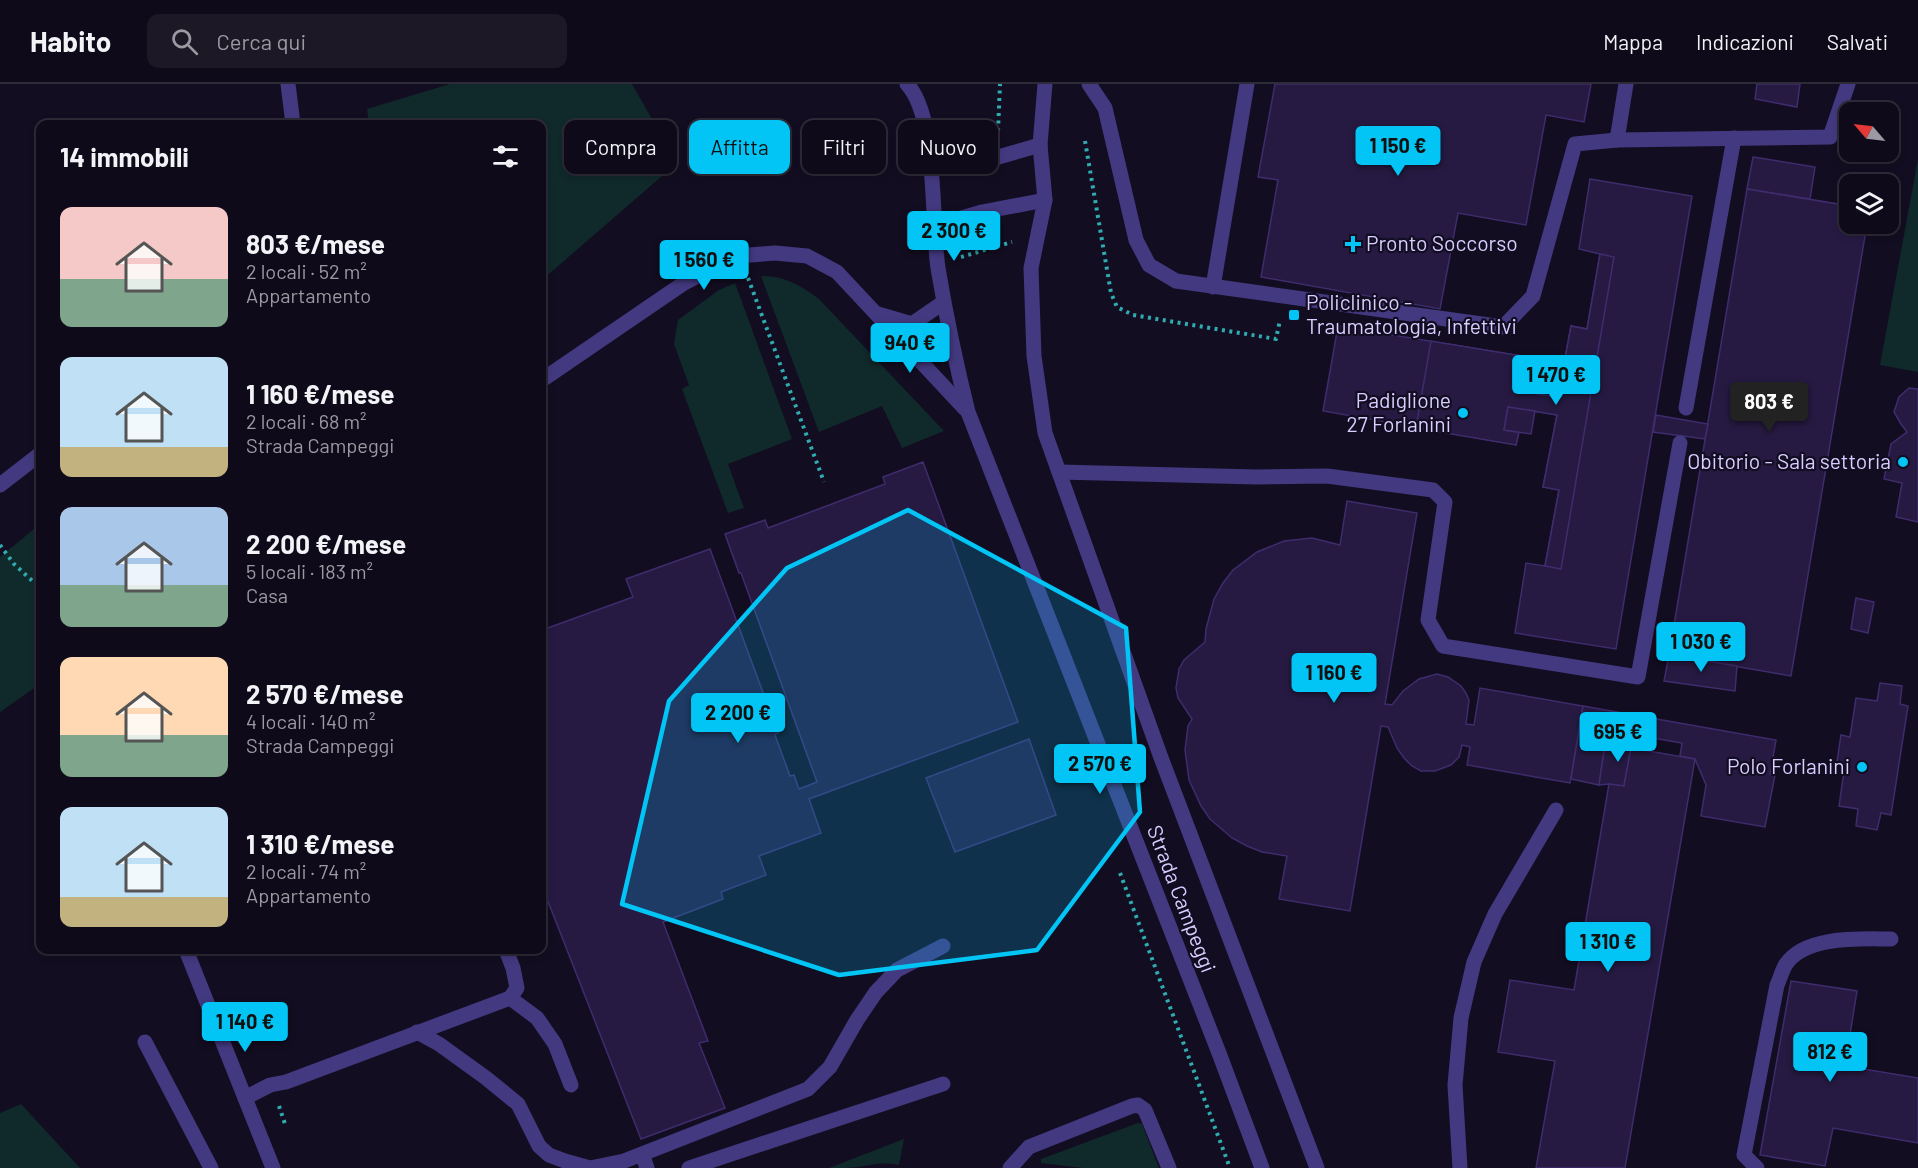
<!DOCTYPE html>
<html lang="it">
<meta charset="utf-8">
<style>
:root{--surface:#0e0a19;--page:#1c1826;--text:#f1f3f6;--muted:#9b9aa2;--line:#2e2b38;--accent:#02c5f6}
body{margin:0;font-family:Barlow,sans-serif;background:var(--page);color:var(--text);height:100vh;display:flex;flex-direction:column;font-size:22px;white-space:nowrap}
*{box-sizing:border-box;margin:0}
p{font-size:20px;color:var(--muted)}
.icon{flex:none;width:33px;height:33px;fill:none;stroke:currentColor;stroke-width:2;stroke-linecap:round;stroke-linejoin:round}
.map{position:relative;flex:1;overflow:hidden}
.panel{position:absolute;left:36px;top:36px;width:510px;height:834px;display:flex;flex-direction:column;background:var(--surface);border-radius:12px;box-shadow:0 3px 9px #0003,0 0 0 2px var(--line)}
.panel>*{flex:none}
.banner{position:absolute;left:564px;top:36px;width:570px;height:54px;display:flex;gap:12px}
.needle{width:39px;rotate:298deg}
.controls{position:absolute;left:1839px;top:18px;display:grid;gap:12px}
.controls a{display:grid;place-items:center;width:60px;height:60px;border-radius:12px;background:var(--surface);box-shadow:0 3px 9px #0003,0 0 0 2px var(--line);font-size:30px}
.price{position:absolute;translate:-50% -51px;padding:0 14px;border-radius:6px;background:var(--accent);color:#111;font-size:20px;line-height:39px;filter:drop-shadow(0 2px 3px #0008)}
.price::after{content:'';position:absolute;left:50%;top:36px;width:18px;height:14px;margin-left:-9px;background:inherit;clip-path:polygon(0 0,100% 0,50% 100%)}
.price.current{background:#222;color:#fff}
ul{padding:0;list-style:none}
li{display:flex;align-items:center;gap:18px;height:150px;padding:0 24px}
li span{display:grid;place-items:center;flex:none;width:168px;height:120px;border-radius:12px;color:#555}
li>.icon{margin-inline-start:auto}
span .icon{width:72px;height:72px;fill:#fffc;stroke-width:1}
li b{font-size:26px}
h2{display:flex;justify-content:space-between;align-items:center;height:72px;padding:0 24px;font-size:26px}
.chip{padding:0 21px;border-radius:12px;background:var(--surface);box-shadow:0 3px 9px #0003,0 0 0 2px var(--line);font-size:21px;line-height:54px}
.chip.current{background:var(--accent);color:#111}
header{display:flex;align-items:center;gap:36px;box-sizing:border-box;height:84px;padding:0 30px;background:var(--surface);border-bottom:2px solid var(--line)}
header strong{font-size:28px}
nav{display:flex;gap:33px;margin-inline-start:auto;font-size:21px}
.search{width:420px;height:54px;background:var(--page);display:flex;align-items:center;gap:15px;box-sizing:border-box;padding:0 21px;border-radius:12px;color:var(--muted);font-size:22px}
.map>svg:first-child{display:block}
</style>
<header>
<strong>Habito</strong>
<div class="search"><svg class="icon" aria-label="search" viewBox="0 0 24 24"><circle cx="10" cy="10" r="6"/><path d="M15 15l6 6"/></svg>Cerca qui</div>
<nav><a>Mappa</a><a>Indicazioni</a><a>Salvati</a></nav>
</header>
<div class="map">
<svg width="1918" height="1084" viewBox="0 0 1918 1084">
<rect width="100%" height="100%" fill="#130d21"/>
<g fill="#10292b">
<path d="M450,0H632L677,79L542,196V40H369L367,25Z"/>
<path d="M1918,75V288L1880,281Z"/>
<path d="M761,192C783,191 802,202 819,215L944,347L902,364L882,322L819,348Z"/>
<path d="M735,199L792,355L728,380L744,424L728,429L682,305L689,301L674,260L678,236L719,206Z"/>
<path d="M40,440V600L0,628V473Z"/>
<path d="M21,1020L80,1084H0V1029Z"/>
<path d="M1138,1039L1142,1040L1159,1084H1083L1041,1079V1075Z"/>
<path d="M904,1055L899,1081C882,1078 876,1080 859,1083C850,1084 838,1084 829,1084Z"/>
</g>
<g fill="#261a42" stroke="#3f2c6d" stroke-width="1.5">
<path d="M1275,0H1591L1584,38L1546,31L1526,141L1458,129L1440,225L1261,193L1278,96L1258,93Z"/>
<path d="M1757,0H1800L1797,23L1755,15Z"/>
<path d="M1753,73L1815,83L1810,115L1747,105Z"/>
<path d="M1590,95L1692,112L1616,565L1515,549L1526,479L1545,482L1559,406L1543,403L1557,331L1508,323L1504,346L1519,348L1516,361L1323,327L1338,242L1528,273L1526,286L1540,289L1537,310L1558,313L1571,242L1587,245L1600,170L1579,165Z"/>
<path d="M1747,105L1850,122V140H1867L1791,592L1669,571Z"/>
<path d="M1600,170L1614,173L1561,485L1545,482L1559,406L1543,403L1557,331L1508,323L1504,346L1519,348L1516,361L1416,344L1431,257L1528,273L1526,286L1540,289L1537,310L1558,313L1571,242L1587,245Z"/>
<path d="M1909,304L1918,305V438L1896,433L1902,399L1884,395L1891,360L1907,348L1901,340L1894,328L1899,313Z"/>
<path d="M1508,323L1535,327L1531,350L1504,346Z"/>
<path d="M1656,331L1708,340L1705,355L1653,348Z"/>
<path d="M923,378L1018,638L809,715L821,749L759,772L766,791L721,808L723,815L663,838L708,957L699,959L725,1024L641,1055L542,802V546L633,513L626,495L710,465L778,649L775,651L790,692L794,691L799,705L817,698L741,489H739L725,450L765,436L768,444L885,400L883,393Z"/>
<path d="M1347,417L1417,429L1385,620L1392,621L1403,607L1419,595L1437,590L1448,593L1461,602L1466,609L1469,616L1466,640L1474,641L1480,604L1583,622L1570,699L1467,681L1470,663L1462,661L1459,673L1451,681L1435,687H1421L1412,682L1404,674L1397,664L1388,643L1381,642L1350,827L1279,815L1287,772L1262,768L1247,762L1232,754L1210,735L1201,722L1189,696L1185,666L1188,642L1192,635L1178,614L1176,604L1179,585L1184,576L1205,558L1206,545L1214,515L1223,499L1233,486L1257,468L1284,457L1312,454L1340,461Z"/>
<path d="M1856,514L1874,518L1868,549L1851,545Z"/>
<path d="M1669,571L1737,582L1735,607L1664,597Z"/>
<path d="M1880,599L1902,602L1900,620L1908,622L1891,731L1881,729L1877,746L1856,742L1858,725L1839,722L1845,680L1837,678L1841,651L1850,653L1856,614L1877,617Z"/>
<path d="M1583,622L1776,656L1770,690L1775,691L1765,743L1701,732L1706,701L1695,675L1680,672L1682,659L1647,653L1604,667L1599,701L1571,695Z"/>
<path d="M1647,653L1645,666L1631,664L1624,702L1609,700L1599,701L1604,667Z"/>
<path d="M1029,655L1056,731L955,768L926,694Z"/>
<path d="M1631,664L1695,675L1625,1084H1536L1555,977L1498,968L1510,896L1574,906L1609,700L1624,702Z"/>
<path d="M1791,897L1857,907L1845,982L1918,994V1059L1833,1044L1825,1082L1760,1071Z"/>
</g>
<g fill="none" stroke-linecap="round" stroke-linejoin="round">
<g stroke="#2facb1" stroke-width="4" stroke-dasharray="3 4.5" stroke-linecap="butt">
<path d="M998,47L1000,0"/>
<path d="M1085,57L1111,209L1117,223L1133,231L1276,255L1280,236"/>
<path d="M961,173L1012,158"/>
<path d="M748,194L824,398"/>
<path d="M0,461L14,480L40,504"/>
<path d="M1120,789L1230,1084"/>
<path d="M279,1022L286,1043"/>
</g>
<g stroke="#433980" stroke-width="15">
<path d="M288,0L293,40"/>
<path d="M1045,0L1040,61L1045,116L1031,184L1034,272L1045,349L1160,671L1317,1084"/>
<path d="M1089,0L1105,24L1136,156L1149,181L1176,197L1503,243L1533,212L1575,60L1617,56L1830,53L1848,0"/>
<path d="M1617,56L1626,0"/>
<path d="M932,85L981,78L1040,61"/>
<path d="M934,142L982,128L1045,116"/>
<path d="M1213,203L1247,0"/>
<path d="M1686,324L1734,54"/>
<path d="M1059,388L1257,393L1327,392L1433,406L1445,418L1428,536L1443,562L1638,593L1680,359"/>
<path d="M0,401L40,370"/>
<path d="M510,914L537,934L555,960L571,1001"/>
<path d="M417,948L439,960L486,994L518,1020L539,1062L549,1071L565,1077L590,1084L624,1077L642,1070L647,1084"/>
<path d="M145,958L211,1084"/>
<path d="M245,1014L270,1001L286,998L510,914L517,904L513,884L506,866"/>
<path d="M642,1070L808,1005L830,983L857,936L876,908L897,886L943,862"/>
<path d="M689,1084L943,1000"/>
<path d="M1010,1084L1029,1063L1132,1022L1138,1021L1145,1026L1169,1084"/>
<path d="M1460,1084L1455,1001L1461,934L1474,878L1495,830L1556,726"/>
<path d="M1757,1084L1744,1071L1777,901C1780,895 1782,886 1786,880C1806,851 1861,855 1891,855"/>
</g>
<g stroke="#433980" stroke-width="15">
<path d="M907,0C938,33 931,138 938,184C946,232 956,280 968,328L1219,969L1262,1084"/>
<path d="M878,230L912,240L944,218"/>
<path d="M542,296L684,199L737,172L775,169L807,172L837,188L965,325"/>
<path d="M186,866L273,1084"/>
</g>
</g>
<path fill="#02c5f6" fill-opacity="0.2" stroke="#02c5f6" stroke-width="4.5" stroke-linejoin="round" d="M908,426L1126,544L1140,728L1037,866L839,891L622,820L669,617L787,484Z"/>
<g fill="#02c5f6" stroke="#130d21" stroke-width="2">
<path d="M1350 151h6v6h6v6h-6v6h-6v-6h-6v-6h6z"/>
<rect x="1288" y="225" width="12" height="12" rx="3"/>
<circle cx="1463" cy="329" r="6"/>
<circle cx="1903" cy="378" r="6"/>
<circle cx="1862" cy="683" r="6"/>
</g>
<g text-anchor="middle" stroke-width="4.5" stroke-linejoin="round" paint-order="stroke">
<g font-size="21" fill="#d8ceff" stroke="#130d21" text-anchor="end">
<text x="1366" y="167" text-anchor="start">Pronto Soccorso</text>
<text x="1306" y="226" text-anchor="start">Policlinico -<tspan x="1306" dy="24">Traumatologia, Infettivi</tspan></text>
<text x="1451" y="324">Padiglione<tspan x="1451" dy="24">27 Forlanini</tspan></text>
<text x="1891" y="385">Obitorio - Sala settoria</text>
<text x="1850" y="690">Polo Forlanini</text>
</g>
<g font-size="21" fill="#d8ceff" stroke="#130d21">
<text transform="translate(1181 815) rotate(69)" y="7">Strada Campeggi</text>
</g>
</g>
</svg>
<div class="controls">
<a><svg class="needle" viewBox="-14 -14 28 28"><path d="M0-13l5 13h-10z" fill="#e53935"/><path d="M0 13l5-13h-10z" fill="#9b9aa2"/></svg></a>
<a><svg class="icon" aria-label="layers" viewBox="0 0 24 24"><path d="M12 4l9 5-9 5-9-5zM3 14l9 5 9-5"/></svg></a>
</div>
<b class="price" style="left:1398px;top:93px">1 150 €</b>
<b class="price" style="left:954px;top:178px">2 300 €</b>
<b class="price" style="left:704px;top:207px">1 560 €</b>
<b class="price" style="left:910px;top:290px">940 €</b>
<b class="price" style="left:1556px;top:322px">1 470 €</b>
<b class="price current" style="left:1769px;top:349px">803 €</b>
<b class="price" style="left:1701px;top:589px">1 030 €</b>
<b class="price" style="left:1334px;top:620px">1 160 €</b>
<b class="price" style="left:738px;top:660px">2 200 €</b>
<b class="price" style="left:1618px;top:679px">695 €</b>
<b class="price" style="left:1100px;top:711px">2 570 €</b>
<b class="price" style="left:1608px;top:889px">1 310 €</b>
<b class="price" style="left:245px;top:969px">1 140 €</b>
<b class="price" style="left:1830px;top:999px">812 €</b>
<div class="banner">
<a class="chip">Compra</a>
<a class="chip current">Affitta</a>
<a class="chip">Filtri</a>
<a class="chip">Nuovo</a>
</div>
<section class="panel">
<h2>14 immobili<svg class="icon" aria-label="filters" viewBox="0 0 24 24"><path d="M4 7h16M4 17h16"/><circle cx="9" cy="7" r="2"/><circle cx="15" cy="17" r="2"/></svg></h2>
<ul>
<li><span style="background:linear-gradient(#f6c9c9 60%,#7fa58c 0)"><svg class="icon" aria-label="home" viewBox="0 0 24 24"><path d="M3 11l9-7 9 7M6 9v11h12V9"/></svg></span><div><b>803 €/mese</b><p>2 locali · 52 m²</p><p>Appartamento</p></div></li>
<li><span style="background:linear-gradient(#bfe0f5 75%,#c2b280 0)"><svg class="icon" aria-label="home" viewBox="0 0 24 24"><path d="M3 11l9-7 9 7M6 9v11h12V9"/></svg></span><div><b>1 160 €/mese</b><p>2 locali · 68 m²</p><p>Strada Campeggi</p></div></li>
<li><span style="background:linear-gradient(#a9c7e8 65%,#7fa58c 0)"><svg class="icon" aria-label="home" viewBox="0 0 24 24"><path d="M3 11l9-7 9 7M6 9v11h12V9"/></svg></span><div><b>2 200 €/mese</b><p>5 locali · 183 m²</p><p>Casa</p></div></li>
<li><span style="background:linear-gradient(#ffd9b3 65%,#7fa58c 0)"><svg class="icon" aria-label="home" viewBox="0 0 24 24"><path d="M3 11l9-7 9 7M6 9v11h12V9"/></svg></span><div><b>2 570 €/mese</b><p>4 locali · 140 m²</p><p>Strada Campeggi</p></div></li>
<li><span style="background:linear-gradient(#bfe0f5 75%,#c2b280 0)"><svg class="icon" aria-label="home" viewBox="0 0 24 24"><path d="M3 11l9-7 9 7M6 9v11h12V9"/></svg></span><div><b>1 310 €/mese</b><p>2 locali · 74 m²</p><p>Appartamento</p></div></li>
</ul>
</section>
</div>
